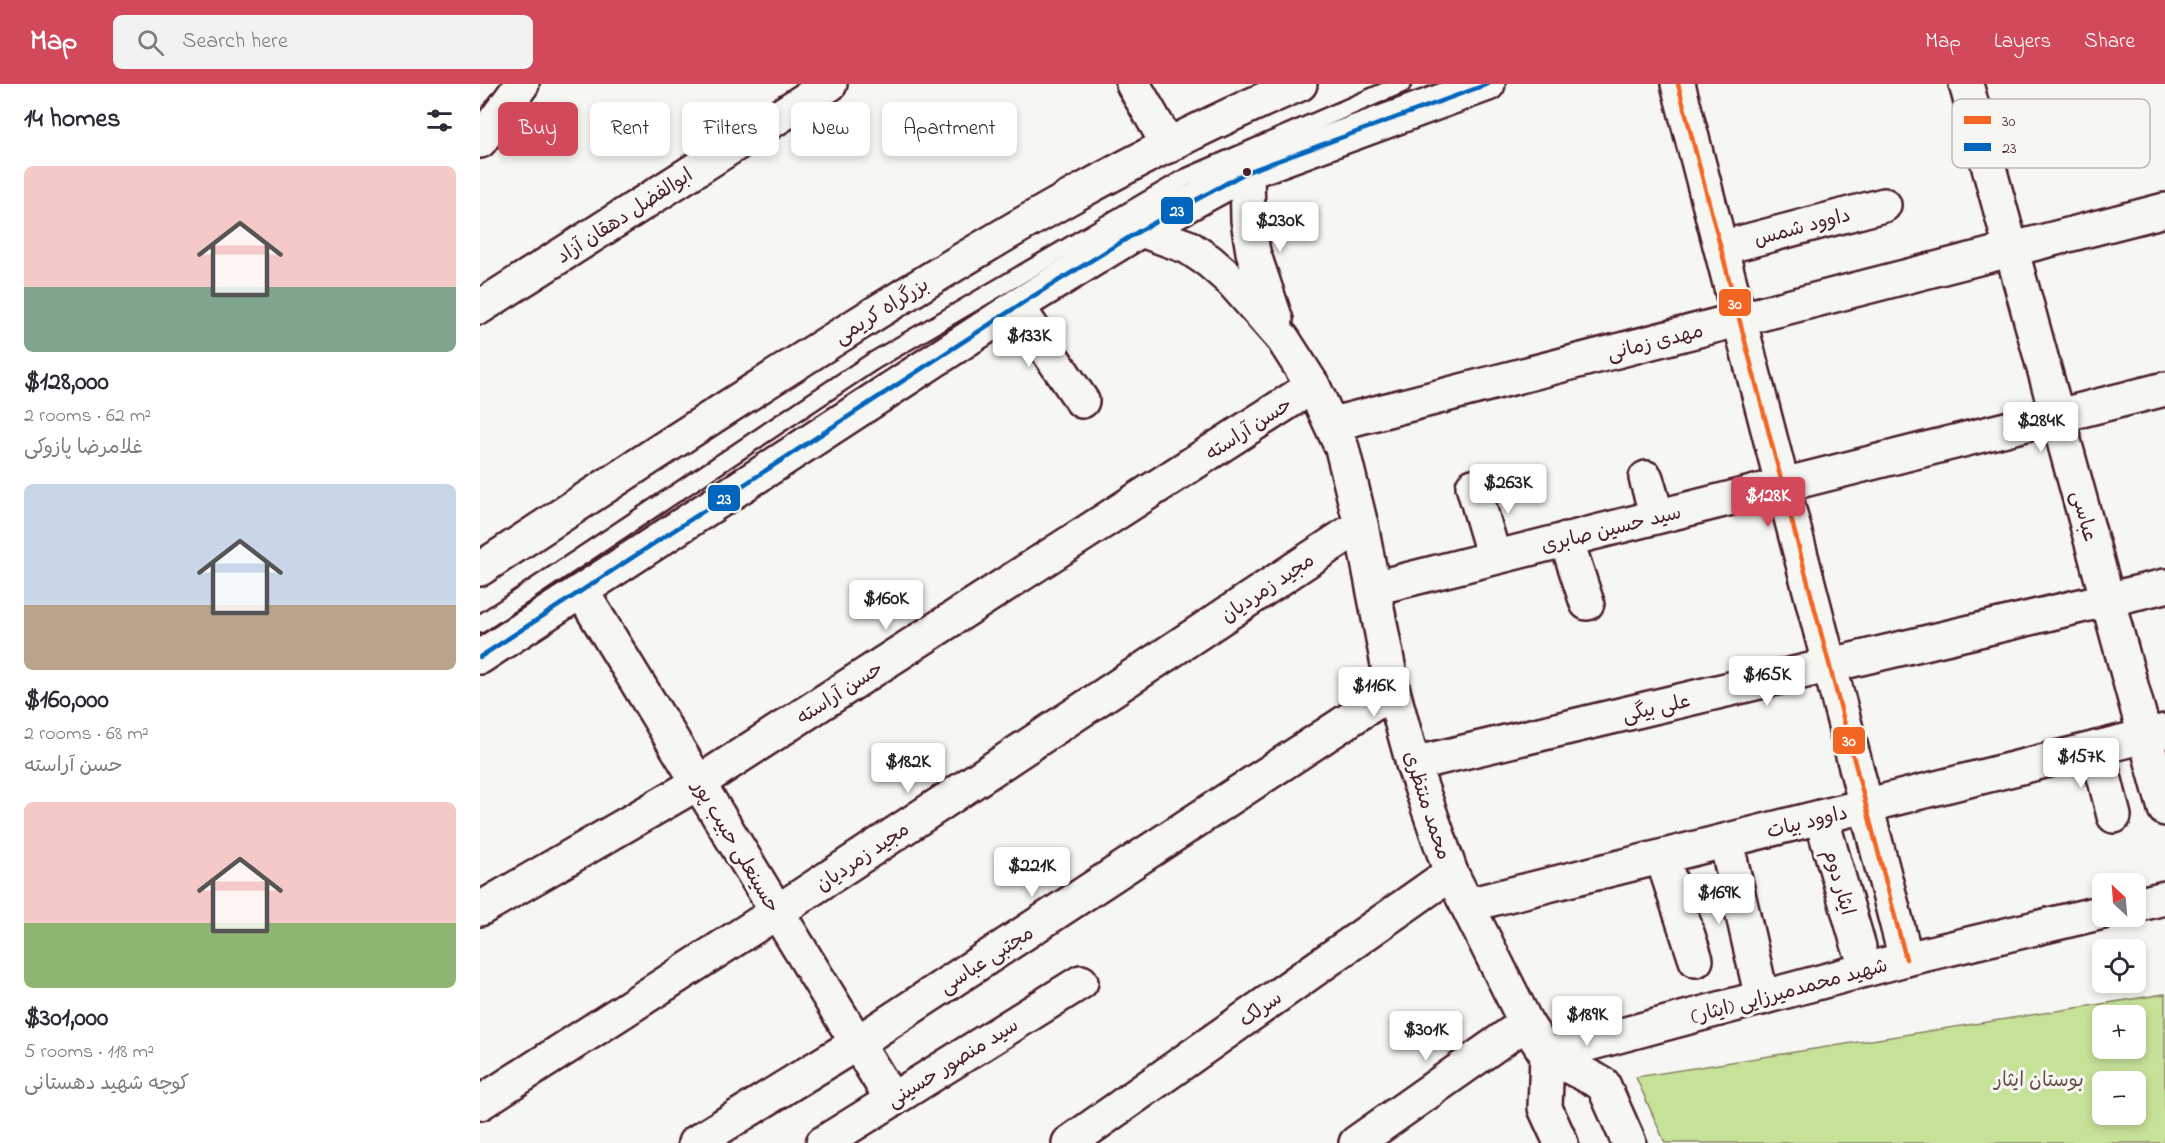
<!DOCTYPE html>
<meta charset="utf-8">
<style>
:root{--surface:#fff;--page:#f2f2f3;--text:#2b2b33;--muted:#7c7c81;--accent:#d1495b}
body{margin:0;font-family:"Indie Flower","Playpen Sans Arabic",sans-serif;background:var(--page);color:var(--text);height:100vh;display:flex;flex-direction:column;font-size:22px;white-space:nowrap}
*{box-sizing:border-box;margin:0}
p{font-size:20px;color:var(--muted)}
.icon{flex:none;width:33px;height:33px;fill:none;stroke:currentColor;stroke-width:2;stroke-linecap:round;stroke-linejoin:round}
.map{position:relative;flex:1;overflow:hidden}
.drawer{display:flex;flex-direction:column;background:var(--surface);width:480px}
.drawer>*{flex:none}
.guide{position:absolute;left:18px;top:18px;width:570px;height:54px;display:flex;gap:12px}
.needle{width:39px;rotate:334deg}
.tools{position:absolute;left:1612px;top:789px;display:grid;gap:12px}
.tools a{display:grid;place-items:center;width:54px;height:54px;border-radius:9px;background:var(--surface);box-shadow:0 3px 9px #0003;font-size:30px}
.price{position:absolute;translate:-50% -51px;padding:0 14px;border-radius:6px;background:#fff;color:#222;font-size:20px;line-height:39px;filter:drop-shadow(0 2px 3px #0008)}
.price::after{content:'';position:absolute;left:50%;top:36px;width:18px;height:14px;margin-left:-9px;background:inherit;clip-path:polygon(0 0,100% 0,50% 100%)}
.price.selected{background:var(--accent);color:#fff}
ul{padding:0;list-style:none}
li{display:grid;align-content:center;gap:12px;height:318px;padding:0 24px}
li span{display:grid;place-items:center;height:186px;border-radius:9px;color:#555}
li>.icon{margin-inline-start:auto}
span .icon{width:108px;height:108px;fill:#fffc;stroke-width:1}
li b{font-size:26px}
h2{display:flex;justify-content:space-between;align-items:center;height:72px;padding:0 24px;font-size:26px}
.chip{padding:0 21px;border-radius:9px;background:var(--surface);box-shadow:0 3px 9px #0003;font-size:21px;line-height:54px}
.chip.selected{background:var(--accent);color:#fff}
header{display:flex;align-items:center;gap:36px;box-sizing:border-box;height:84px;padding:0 30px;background:var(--accent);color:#fff}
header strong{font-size:28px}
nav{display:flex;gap:33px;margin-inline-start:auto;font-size:21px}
.search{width:420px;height:54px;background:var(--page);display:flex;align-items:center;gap:15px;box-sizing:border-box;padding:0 21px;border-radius:9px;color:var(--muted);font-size:22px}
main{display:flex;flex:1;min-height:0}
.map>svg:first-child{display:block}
</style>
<header>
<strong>Map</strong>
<div class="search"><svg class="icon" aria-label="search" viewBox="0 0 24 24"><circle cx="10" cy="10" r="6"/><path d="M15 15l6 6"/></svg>Search here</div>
<nav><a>Map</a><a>Layers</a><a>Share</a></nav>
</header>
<main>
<section class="drawer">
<h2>14 homes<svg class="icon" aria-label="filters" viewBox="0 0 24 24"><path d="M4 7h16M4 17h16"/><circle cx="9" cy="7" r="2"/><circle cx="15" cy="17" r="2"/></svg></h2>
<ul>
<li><span style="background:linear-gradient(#f6c9c9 65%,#7fa58c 0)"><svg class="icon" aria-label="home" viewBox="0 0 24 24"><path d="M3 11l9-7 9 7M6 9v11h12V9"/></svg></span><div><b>$128,000</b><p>2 rooms · 62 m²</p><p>غلامرضا پازوکی</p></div></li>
<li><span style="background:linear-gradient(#c9d6e8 65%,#b9a48a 0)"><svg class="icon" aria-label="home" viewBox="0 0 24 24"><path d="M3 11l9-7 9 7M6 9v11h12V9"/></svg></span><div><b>$160,000</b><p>2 rooms · 68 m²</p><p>حسن آراسته</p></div></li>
<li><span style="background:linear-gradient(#f6c9c9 65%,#8fb573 0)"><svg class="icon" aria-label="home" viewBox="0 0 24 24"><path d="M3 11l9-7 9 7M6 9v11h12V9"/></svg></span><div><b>$301,000</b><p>5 rooms · 118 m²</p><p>کوچه شهید دهستانی</p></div></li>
</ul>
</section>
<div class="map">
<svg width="1685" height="1059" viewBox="0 0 1685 1059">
<rect width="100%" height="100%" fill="#f6f6f2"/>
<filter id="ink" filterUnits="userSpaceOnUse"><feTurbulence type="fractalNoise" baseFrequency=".0167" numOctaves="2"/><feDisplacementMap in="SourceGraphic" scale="12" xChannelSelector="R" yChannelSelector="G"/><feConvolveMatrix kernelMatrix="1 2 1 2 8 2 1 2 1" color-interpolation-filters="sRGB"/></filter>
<g filter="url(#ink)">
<path fill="#c6e198" stroke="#888062" stroke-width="1.5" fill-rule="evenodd" d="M1685,910V1059H1185L1156,993ZM1623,932H1656V964H1623ZM1623,998H1656V1030H1623Z"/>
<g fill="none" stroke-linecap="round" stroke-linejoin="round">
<defs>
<path id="lane" d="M0,540L392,278L705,94L922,0"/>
<g id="street">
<path d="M653,0L689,62"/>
<path d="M1198,0L1426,875"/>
<path d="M1486,0L1685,725"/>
<path d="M1241,164L1404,121"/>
<path d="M537,222L602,317"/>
<path d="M0,223L350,0"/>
<path d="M853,340L1685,126"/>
<path d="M1166,394L1177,432"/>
<path d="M993,402L1014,473"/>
<path d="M1086,455L1107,519"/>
<path d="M894,504L1685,305"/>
<path d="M102,508L412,1016"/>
<path d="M1617,664L1634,732"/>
<path d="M933,680L1685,502"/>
<path d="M1341,733L1379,863"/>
<path d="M1246,757L1282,914"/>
<path d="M1182,773L1216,876"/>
<path d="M988,821L1685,647"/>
<path d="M0,825L218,699L833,302"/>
<path d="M0,1019L297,828L881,441"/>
<path d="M215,1059L377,959L913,607"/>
<path d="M343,1059L601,898"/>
<path d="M589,1059L971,789"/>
<path d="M876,1059L1046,939"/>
</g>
<g id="secondary">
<path d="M0,57L42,0"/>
<path d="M767,88L768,136L773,168L796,236"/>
<path d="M661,146L708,163L729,177L752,197L803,255L833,302L862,364L881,441L913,607L933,680L971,789L1046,939L1067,971L1123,1000L1149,1059"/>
<path d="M1656,821L1685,814"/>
<path d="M1067,971L1426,875L1623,828"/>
<path d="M1067,971L1065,1024L1081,1059"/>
</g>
<g id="highway">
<path d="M0,485C125,402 251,320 378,240C520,151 665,65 820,0"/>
<path d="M0,573L547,216L661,146L767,88L1008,0"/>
</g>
</defs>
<use href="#lane" stroke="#4a1f2b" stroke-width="21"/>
<use href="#street" stroke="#4a1f2b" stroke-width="38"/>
<use href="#secondary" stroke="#4a1f2b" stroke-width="38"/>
<use href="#highway" stroke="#4a1f2b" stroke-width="38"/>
<use href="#lane" stroke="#f6f6f2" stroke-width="16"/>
<use href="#street" stroke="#f6f6f2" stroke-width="33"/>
<use href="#secondary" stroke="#f6f6f2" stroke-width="33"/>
<use href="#highway" stroke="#f6f6f2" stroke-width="33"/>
<defs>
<path id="bus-1" d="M1198,0L1426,875"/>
<path id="bus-2" d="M0,573L547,216L661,146L767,88L1008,0"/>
</defs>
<use href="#bus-1" stroke="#f6f6f2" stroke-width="9"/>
<use href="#bus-2" stroke="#f6f6f2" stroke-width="9"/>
<use href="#bus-1" stroke="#f26522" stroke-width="4.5"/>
<use href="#bus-2" stroke="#0065bd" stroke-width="4.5"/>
</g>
</g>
<circle fill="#4a1f2b" stroke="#f6f6f2" stroke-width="2" cx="767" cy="88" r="5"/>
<g text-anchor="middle" stroke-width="6" stroke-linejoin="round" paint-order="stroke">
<g font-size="20" fill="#4a1f2b" stroke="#f6f6f2">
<text transform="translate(144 131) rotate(-33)" y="7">ابوالفضل دهقان آزاد</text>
<text transform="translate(1322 142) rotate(-15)" y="7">داوود شمس</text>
<text transform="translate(401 226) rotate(-32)" y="7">بزرگراه کریمی</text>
<text transform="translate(1175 257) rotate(-14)" y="7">مهدی زمانی</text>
<text transform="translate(768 344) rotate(-33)" y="7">حسن آراسته</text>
<text transform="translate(1605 432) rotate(75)" y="7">عباسی</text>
<text transform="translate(1131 444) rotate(-14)" y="7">سید حسین صابری</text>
<text transform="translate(787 503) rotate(-34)" y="7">مجید زمردیان</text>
<text transform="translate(359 608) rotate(-33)" y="7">حسن آراسته</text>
<text transform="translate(1176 623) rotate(-13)" y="7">علی بیگی</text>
<text transform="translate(948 721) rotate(72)" y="7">محمد منتظری</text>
<text transform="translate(1327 737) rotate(-14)" y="7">داوود بیات</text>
<text transform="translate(257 762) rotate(59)" y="7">حسینعلی حبیب پور</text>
<text transform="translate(382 772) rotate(-34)" y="7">مجید زمردیان</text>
<text transform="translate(1360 798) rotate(74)" y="7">ایثار دوم</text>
<text transform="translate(506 875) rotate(-33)" y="7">مجتبی عباسی</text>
<text transform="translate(1309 906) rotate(-15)" y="7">شهید محمدمیرزایی (ایثار)</text>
<text transform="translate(780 924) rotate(-35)" y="7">سرلک</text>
<text transform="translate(472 978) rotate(-32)" y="7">سید منصور حسینی</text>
</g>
<g font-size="20" fill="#695046" stroke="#f6f6f2">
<text x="1559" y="1002">بوستان ایثار</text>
</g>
</g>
<rect x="1472" y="15" width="198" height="69" rx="9" fill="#f6f6f2" stroke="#c2b6b6" stroke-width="1.5"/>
<rect x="1484" y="32" width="27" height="8" fill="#f26522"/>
<rect x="1484" y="59" width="27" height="8" fill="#0065bd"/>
<g font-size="16" fill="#4a1f2b">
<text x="1522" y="42">30</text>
<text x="1522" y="69">23</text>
</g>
<g stroke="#f6f6f2" stroke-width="2">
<rect x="680" y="112" width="34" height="29" rx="6" fill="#0065bd"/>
<rect x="1238" y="204" width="34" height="29" rx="6" fill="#f26522"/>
<rect x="227" y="400" width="34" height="28" rx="6" fill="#0065bd"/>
<rect x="1352" y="642" width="34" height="29" rx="6" fill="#f26522"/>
</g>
<g font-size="16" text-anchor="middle" font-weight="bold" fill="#fff">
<text x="697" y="132">23</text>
<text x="1255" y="225">30</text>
<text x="244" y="420">23</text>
<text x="1369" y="662">30</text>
</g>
</svg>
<div class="tools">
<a><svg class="needle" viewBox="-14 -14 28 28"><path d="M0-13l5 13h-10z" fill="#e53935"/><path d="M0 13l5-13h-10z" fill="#7c7c81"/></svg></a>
<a><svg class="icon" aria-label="locate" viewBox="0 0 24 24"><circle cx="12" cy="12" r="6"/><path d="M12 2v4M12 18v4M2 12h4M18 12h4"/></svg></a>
<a>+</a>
<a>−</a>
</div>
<b class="price" style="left:800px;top:169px">$230K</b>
<b class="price" style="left:549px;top:284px">$133K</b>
<b class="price" style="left:1561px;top:369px">$284K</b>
<b class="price" style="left:1028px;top:431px">$263K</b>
<b class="price selected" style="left:1288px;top:444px">$128K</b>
<b class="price" style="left:406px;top:547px">$160K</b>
<b class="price" style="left:1287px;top:623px">$165K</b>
<b class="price" style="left:894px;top:634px">$116K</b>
<b class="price" style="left:1601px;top:705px">$157K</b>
<b class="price" style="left:428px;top:710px">$182K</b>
<b class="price" style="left:552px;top:814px">$221K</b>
<b class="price" style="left:1239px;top:841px">$169K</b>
<b class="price" style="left:1107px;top:963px">$189K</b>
<b class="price" style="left:946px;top:978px">$301K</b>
<div class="guide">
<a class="chip selected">Buy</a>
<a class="chip">Rent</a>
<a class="chip">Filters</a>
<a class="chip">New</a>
<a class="chip">Apartment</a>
</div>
</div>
</main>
